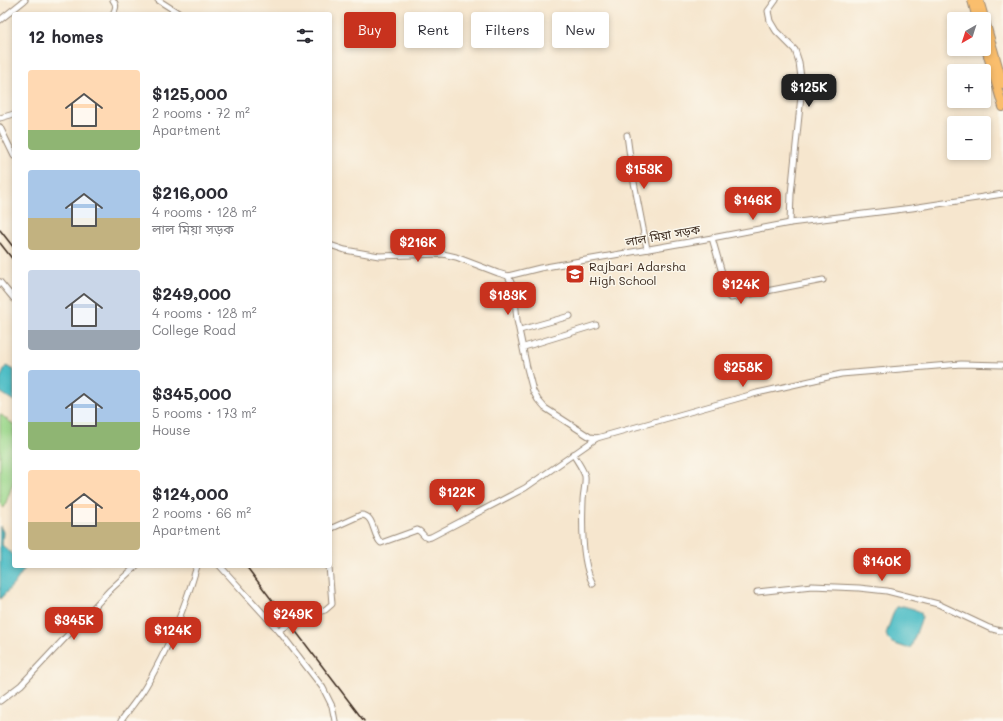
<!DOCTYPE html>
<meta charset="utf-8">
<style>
:root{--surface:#fff;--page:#f7f7f7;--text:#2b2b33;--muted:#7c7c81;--accent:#c8321e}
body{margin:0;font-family:Mali,"Noto Sans Bengali",sans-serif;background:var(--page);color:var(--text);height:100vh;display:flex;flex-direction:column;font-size:15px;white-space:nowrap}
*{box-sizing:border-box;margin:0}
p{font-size:13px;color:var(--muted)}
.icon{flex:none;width:22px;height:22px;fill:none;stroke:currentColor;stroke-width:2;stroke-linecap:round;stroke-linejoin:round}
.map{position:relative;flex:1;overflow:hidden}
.side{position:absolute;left:12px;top:12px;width:320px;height:556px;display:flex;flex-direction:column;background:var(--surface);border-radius:4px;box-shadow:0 2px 6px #0003}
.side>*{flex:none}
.guide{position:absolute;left:344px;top:12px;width:380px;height:36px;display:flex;gap:8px}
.needle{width:26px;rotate:219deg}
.fabs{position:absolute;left:947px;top:12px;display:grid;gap:8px}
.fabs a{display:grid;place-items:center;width:44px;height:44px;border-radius:4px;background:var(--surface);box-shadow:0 2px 6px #0003;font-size:20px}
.price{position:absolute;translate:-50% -34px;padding:0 9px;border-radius:8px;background:var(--accent);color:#fff;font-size:13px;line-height:26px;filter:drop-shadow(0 1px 2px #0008)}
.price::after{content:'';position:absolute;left:50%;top:24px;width:12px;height:9px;margin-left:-6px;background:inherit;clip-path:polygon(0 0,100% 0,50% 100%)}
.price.active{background:#222;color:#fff}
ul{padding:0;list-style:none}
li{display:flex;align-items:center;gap:12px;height:100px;padding:0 16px}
li span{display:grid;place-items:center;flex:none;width:112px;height:80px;border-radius:4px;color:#555}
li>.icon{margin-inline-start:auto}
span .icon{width:48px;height:48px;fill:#fffc;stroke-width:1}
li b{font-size:17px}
h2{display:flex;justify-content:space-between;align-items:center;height:48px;padding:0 16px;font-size:17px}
.tag{padding:0 14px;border-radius:4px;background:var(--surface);box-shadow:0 2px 6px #0003;font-size:14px;line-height:36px}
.tag.active{background:var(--accent);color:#fff}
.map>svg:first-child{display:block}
</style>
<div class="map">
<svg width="1003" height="721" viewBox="0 0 1003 721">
<rect width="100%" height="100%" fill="#fbf7ec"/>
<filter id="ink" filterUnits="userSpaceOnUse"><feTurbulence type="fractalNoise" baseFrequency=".025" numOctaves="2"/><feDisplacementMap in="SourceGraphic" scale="8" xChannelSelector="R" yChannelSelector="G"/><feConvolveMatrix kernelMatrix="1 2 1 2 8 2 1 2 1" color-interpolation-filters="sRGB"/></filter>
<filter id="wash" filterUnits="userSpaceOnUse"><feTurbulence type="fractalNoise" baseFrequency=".012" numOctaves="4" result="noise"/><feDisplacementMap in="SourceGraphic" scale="16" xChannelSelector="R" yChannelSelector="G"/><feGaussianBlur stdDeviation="0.9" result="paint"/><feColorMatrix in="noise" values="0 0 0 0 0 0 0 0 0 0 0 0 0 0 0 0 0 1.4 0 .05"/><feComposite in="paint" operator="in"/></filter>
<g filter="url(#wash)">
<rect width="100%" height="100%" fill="#f6e6ce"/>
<path fill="#9bd78b" stroke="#6b8054" d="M0,414L14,425V480L4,508L0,504Z"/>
<g fill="#50bec6" stroke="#467472">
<path d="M6,366L14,370V401L0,392V379Z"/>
<path d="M0,526L3,532L2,545L14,556V566H23L25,568L14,584L0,599Z"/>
<path d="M903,606L914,609L921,613L922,617L911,647L907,648L892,643L888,639L886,634L894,611L897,607Z"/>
</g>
</g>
<g filter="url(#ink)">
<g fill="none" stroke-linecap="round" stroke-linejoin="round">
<defs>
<g id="street">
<path d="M113,0C117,5 116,8 113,14"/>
<path d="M158,0L180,14"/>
<path d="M776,0L768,11L770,21L776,31L795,50L799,62L802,86L791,194L790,223"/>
<path d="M0,20L25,0"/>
<path d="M0,118L14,114"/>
<path d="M0,127L14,156"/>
<path d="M627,135L632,172L647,249"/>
<path d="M712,238L729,297L731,298L823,280"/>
<path d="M330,245L345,250L379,256L443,254L456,257L498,273L508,276L540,268L712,238L790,223L912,208L1003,194"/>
<path d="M508,276L514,289L517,320L527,368L533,391L538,400L545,408L576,428L590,437L597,438L757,393L841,374L961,364L1003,365"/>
<path d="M0,282L14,299"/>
<path d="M520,330L570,316"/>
<path d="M524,347L596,325"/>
<path d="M573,454C577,461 583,469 585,476C586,485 583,493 583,501C582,524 582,564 593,584"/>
<path d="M330,529L361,515C375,515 372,535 381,543L417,530C422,531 422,536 427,538L431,537L525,488L597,438"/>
<path d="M220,566L279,631L323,688L332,706L335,721"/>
<path d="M757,592L812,586L859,588L887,591L938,604L989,628L1000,631H1003"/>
<path d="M279,631L303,615L315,613L325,610L332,604L329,566"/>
<path d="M0,701L21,685L110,590L136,566"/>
<path d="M121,721C129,709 139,698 146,686C168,649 185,607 197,566"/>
</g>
<g id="primary">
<path d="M972,0L977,19"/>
<path d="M979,0L1003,84"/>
<path d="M984,42L1003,107"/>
</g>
</defs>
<use href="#street" stroke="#988876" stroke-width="7"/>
<use href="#primary" stroke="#988876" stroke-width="10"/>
<use href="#street" stroke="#fff" stroke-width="5"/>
<use href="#primary" stroke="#fabe6d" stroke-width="8"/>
<g stroke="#3b2a1e" stroke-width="1.5">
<path d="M0,230L14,248"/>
<path d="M0,243L14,261"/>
<path d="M246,566L364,721"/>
</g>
</g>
</g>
<defs>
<symbol id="school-square" viewBox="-11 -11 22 22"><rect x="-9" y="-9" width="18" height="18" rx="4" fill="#c8321e" stroke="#fbf7ec"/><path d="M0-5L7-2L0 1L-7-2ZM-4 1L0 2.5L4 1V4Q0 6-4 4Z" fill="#fff"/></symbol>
</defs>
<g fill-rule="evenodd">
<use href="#school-square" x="564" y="263" width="22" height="22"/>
</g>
<g text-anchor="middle" stroke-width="3" stroke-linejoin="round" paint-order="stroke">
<g font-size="12" fill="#3b2a1e" stroke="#fbf7ec">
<text transform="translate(663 236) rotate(-10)" y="4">লাল মিয়া সড়ক</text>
</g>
<g font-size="12" fill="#3b2a1e" stroke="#fbf7ec" text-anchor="start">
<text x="589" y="271">Rajbari Adarsha<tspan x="589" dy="14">High School</tspan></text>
</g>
</g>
</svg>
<div class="fabs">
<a><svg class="needle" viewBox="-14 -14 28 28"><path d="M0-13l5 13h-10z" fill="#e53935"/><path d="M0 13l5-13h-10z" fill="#7c7c81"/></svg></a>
<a>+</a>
<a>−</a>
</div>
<b class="price active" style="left:809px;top:108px">$125K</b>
<b class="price" style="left:644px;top:190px">$153K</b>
<b class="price" style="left:753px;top:221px">$146K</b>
<b class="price" style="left:418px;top:263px">$216K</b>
<b class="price" style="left:741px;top:305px">$124K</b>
<b class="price" style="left:508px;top:316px">$183K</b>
<b class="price" style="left:743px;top:388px">$258K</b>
<b class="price" style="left:457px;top:513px">$122K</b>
<b class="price" style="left:882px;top:582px">$140K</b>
<b class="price" style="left:293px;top:635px">$249K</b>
<b class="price" style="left:74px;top:641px">$345K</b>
<b class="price" style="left:173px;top:651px">$124K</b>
<div class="guide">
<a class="tag active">Buy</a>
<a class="tag">Rent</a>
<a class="tag">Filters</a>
<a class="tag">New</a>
</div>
<section class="side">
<h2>12 homes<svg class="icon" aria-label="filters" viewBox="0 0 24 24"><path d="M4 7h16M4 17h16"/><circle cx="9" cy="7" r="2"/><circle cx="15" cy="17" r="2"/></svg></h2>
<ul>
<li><span style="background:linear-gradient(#ffd9b3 75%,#8fb573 0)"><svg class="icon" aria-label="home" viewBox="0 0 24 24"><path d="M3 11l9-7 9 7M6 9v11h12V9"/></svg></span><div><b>$125,000</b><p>2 rooms · 72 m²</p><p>Apartment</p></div></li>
<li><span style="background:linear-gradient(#a9c7e8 60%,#c2b280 0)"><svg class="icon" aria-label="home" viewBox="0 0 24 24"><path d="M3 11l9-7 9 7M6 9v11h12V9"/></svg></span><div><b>$216,000</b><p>4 rooms · 128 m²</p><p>লাল মিয়া সড়ক</p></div></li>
<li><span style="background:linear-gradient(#c9d6e8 75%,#9aa5b1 0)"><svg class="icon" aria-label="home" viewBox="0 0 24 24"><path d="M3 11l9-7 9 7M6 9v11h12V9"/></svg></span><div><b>$249,000</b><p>4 rooms · 128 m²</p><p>College Road</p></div></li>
<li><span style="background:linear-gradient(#a9c7e8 65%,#8fb573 0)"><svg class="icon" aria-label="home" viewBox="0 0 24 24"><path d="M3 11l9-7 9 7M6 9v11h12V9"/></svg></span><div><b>$345,000</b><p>5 rooms · 173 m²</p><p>House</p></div></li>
<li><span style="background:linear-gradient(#ffd9b3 65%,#c2b280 0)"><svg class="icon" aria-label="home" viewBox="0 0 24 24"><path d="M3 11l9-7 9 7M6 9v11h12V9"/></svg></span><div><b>$124,000</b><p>2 rooms · 66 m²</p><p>Apartment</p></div></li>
</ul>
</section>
</div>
